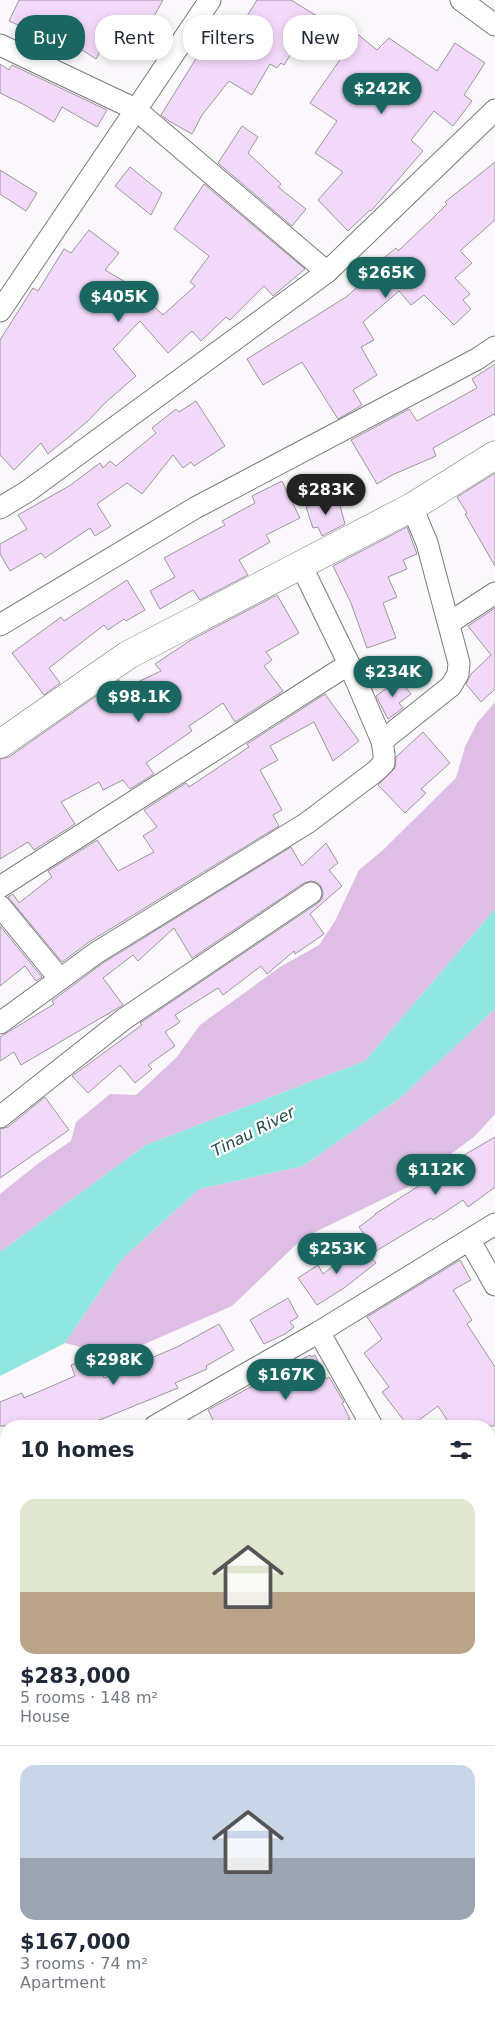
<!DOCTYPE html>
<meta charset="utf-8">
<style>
:root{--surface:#fff;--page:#f6f6f7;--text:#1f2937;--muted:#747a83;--line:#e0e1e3;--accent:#1a6762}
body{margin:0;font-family:"DejaVu Sans",sans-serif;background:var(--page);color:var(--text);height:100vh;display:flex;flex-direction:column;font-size:19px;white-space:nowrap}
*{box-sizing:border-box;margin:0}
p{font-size:16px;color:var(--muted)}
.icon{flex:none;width:28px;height:28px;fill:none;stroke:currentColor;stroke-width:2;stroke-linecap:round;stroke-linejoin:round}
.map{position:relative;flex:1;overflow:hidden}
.details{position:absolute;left:0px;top:1420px;width:495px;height:601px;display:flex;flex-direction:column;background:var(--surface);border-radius:20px 20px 0 0;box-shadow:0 2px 8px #0003}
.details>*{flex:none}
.top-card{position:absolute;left:15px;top:15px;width:465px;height:45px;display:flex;gap:10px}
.price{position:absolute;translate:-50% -42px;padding:0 11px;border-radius:18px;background:var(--accent);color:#fff;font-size:16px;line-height:32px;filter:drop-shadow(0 1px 2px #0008)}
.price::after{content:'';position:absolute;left:50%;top:30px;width:15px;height:11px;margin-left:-8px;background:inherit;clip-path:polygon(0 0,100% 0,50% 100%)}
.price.selected{background:#222;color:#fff}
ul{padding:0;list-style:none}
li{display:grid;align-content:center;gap:10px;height:265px;padding:0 20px}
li+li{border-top:1px solid var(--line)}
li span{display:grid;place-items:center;height:155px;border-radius:15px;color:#555}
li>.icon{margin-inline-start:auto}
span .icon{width:90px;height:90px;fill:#fffc;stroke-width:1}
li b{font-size:21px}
h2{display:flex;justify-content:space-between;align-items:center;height:60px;padding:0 20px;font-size:21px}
.tag{padding:0 18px;border-radius:20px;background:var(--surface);box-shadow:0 2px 8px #0003;font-size:18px;line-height:45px}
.tag.selected{background:var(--accent);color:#fff}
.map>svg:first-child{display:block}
</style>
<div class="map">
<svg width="495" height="2021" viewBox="0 0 495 2021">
<rect width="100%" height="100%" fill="#faf8fb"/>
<g fill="#debee5">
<path d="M495,702V909L365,1061L146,1145L0,1252V1194L40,1162L71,1141L76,1122L110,1094L136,1095L176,1058L200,1025L280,967L319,945L335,921L359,870L383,850L456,778L465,747L477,723Z"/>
<path d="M495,1009V1114L475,1136L406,1188L303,1238L232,1306L117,1356L65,1343L122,1259L199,1189L303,1166L400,1098Z"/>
</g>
<path fill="#8fe6df" d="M495,909V1009L400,1098L303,1166L199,1189L122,1259L65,1343L0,1376V1252L146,1145L365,1061Z"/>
<g fill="#f3d9f9" stroke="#9a989b">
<path d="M19,0H163L153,18L160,22L146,44L116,24L96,59L70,42L60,60L23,42L29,30L9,21Z"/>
<path d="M257,0H291L317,16L304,36L303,35L284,65L281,63L277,68L270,64L252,95L229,81L202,115L192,134L169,121L161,115L197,57L191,54L202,35L209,39L216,27L234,37Z"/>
<path d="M325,15L354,34L355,32L377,50L389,38L437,71L455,43L485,63L464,95L472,101L453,126L434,111L411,140L423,151L371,211L370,210L348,231L318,200L343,172L315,153L337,121L310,103L346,51L315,31Z"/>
<path d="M0,64L9,70L12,65L107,110L97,127L62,107L54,122L23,104L0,93Z"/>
<path d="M242,126L258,137L248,153L281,184L278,187L306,209L292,226L218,163Z"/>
<path d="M495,162V220L461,250V252L472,263L455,278L470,294L463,300L471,309L454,325L424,295L411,305L399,291L363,322L374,340L361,347L377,375L353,390L362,405L338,419L302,362L263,385L247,359L346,297L383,265L380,261L396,248L398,251L434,217L447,204L445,202Z"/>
<path d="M130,167L162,193L151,215L115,186Z"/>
<path d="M0,170L37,193L26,211L0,194Z"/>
<path d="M204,184L305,269L273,296L264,286L230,320L226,317L201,341L192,331L168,353L140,321L113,349L136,376L106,402L88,421L48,454L41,443L14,470L0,455V340L33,288L38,291L64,249L71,253L89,230L119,253L105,270L132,286L163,315L195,286L190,282L209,256L174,229Z"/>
<path d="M495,364V416L494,414L433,448L436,456L392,475L377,484L351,440L409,409L417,421L477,388L472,379Z"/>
<path d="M196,401L225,446L194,466L191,462L183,468L173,455L142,494L127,483L97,504L111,526L95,536L90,528L45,558L41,553L10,571L0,554V544L27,529L18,515L69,486L100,463L103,468L110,461L116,466L156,433L152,428L176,409L179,412Z"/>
<path d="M495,473V566L465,514L467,513L457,497Z"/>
<path d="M282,481L300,518L266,535L270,542L239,560L248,575L200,600L193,590L160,609L150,591L175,577L164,558L225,525L222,521L255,503L252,496Z"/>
<path d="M338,498L345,524L322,536L318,527L313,528L306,507Z"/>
<path d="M407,527L417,554L403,560L407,569L388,577L397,597L383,603L396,638L367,648L351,603L333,566Z"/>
<path d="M127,580L145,610L126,621L124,619L108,630L104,625L49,668L60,683L44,695L12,653L61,617L64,621Z"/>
<path d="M277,595L299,633L266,652L272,660L264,666L283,691L235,722L223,703L189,726L192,731L146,763L154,774L130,789L123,780L103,790L99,782L61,802L75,824L34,850L28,842L0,859V759L9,757L119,680L123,689L161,671L155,664L191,640Z"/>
<path d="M495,608V689L481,702L466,684L471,674L491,655L468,626Z"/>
<path d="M399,679L411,694L399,703L403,708L388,719L376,696Z"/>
<path d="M325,694L359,741L333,761L314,722L270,746L278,760L260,770L282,810L273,815L279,826L89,942L62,962L8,897L13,894L19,903L52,877L48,871L97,840L118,871L154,852L143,836L157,827L144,810L186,783L189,787L249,747L247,744Z"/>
<path d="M423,732L450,763L421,789L426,793L405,813L378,785L395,768L396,757Z"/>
<path d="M326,843L338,863L329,870L342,886L310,914L324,934L295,954L294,951L267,974L261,966L223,995L218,988L175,1015L180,1022L165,1032L175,1046L148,1065L152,1069L135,1083L120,1065L88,1093L72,1076L142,1025L140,1023L318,903L322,899L323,893L321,886L316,882L311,881L304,883L192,958L174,928L138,961L133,955L103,978L123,1005L21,1065L14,1052L0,1061V1037L54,1004L52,1001L103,963L291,847L302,866Z"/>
<path d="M0,926L42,977L36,981L25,966L0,986Z"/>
<path d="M45,1097L69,1130L0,1178V1129L8,1127Z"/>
<path d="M495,1137V1187L468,1207L463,1200L433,1220L431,1218L376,1251L359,1227L375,1215V1214L442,1171L438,1166L456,1154L459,1158Z"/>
<path d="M361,1244L376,1263L344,1288L317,1305L298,1278L318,1265L323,1274Z"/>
<path d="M460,1260L471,1280L453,1290L472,1320L467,1324L495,1367V1426H451L438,1406L411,1426H408L382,1392L389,1387L364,1353L382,1339L367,1317Z"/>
<path d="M288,1298L298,1317L290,1322L294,1327L285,1334L264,1344L250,1320Z"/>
<path d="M219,1324L234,1350L206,1366L207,1369L175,1383L178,1388L85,1426H0V1402L22,1393L24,1398L75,1376L71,1365L95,1356L104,1378L177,1347Z"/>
<path d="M310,1355L311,1357L315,1355L326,1379L329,1377L344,1402L342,1403L350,1419L336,1426H216L208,1410Z"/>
</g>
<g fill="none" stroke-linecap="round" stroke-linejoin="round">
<defs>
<g id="street">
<path d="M461,0L495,25"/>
<path d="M0,45L135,109L327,272"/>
<path d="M0,311L210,0"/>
<path d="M0,508L28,491L327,272L495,110"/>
<path d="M301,565L349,664L382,741"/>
<path d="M449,623L495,593"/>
<path d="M0,625L195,508L477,359L495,347"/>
<path d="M0,887L349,664"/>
<path d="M0,906L60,979"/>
<path d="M0,1023L96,953L307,823L376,771L384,763V754L382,741L451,686L458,674L459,663L427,543L412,507"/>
<path d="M0,1117L124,1019L311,893"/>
<path d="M470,1241L495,1285"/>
<path d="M319,1332L372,1426"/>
<path d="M155,1426L319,1332L495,1224"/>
<path d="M0,1498L6,1495"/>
<path d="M0,1532L6,1541"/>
<path d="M489,1609L495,1618"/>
<path d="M0,1937L6,1939"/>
<path d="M489,2004L495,1999"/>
<path d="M423,2015L431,2021"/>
<path d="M469,2021L476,2015"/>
</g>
<g id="secondary">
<path d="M0,744L128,655L412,507L495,455"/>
<path d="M489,1723L495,1717"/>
<path d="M0,1871L6,1880"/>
<path d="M223,2021L225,2015"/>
</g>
</defs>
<use href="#street" stroke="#7c7a7d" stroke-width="23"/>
<use href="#secondary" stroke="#7c7a7d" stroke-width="29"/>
<use href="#street" stroke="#fff" stroke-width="21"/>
<use href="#secondary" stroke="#fff" stroke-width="28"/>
</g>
<g text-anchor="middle" stroke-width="4.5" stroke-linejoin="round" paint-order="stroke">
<g font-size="16" font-style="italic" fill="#244c49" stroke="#fff">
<text transform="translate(253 1131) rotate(-27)" y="6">Tinau River</text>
</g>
</g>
</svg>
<b class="price" style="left:382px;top:115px">$242K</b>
<b class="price" style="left:386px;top:299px">$265K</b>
<b class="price" style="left:119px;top:323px">$405K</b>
<b class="price selected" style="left:326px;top:516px">$283K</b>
<b class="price" style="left:393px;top:698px">$234K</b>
<b class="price" style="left:139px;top:723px">$98.1K</b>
<b class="price" style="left:436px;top:1196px">$112K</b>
<b class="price" style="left:337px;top:1275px">$253K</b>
<b class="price" style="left:114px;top:1386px">$298K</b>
<b class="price" style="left:286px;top:1401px">$167K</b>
<div class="top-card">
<a class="tag selected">Buy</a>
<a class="tag">Rent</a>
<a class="tag">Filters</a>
<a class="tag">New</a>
</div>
<section class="details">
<h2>10 homes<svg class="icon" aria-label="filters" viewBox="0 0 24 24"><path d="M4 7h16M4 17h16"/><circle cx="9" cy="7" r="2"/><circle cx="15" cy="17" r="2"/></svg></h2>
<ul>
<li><span style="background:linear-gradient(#dfe7d0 60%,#b9a48a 0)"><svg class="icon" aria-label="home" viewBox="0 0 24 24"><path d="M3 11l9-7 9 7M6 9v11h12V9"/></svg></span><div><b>$283,000</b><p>5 rooms · 148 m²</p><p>House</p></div></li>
<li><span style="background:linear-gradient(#c9d6e8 60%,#9aa5b1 0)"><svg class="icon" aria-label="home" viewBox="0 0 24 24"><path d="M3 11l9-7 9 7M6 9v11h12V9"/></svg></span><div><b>$167,000</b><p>3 rooms · 74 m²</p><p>Apartment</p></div></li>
</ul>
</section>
</div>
